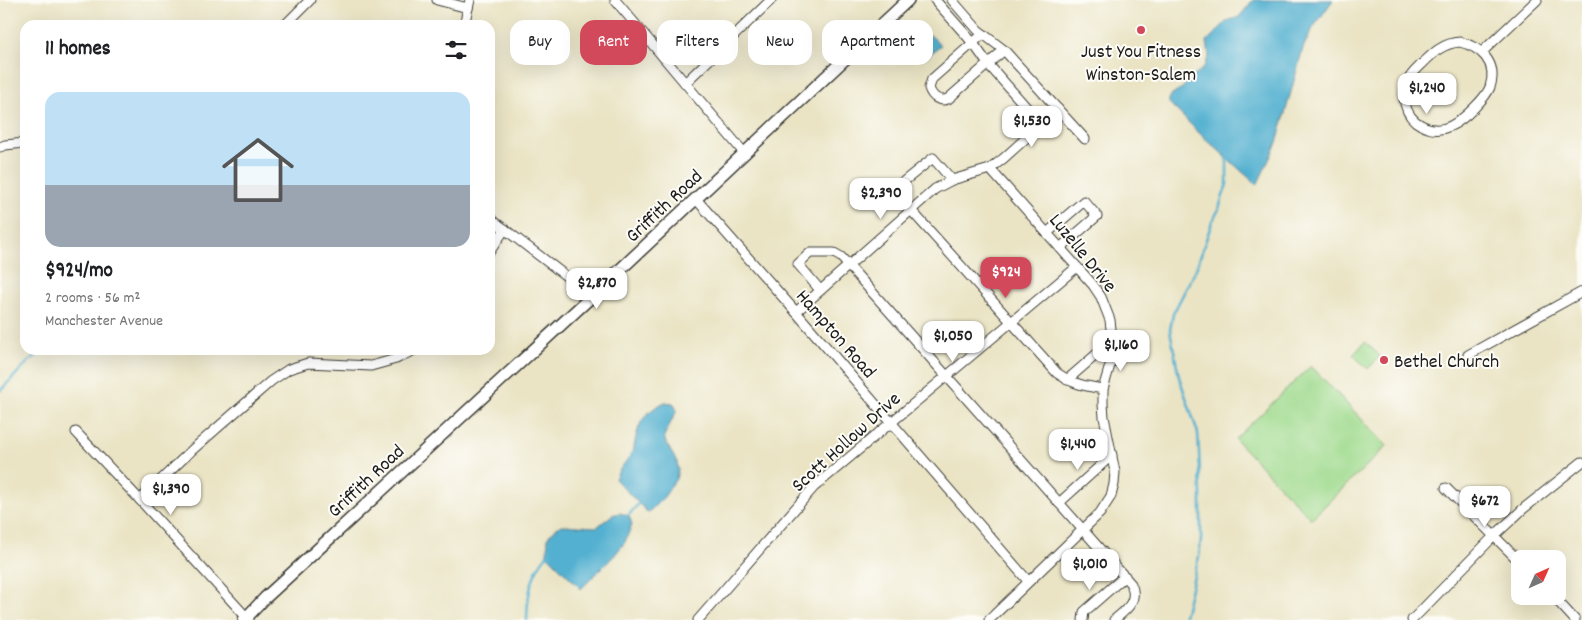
<!DOCTYPE html>
<meta charset="utf-8">
<style>
:root{--surface:#fff;--page:#f6f6f6;--text:#202124;--muted:#757577;--line:#e0e0e0;--accent:#d1495b}
body{margin:0;font-family:Dekko,sans-serif;background:var(--page);color:var(--text);height:100vh;display:flex;flex-direction:column;font-size:19px;white-space:nowrap}
*{box-sizing:border-box;margin:0}
p{font-size:16px;color:var(--muted)}
.icon{flex:none;width:28px;height:28px;fill:none;stroke:currentColor;stroke-width:2;stroke-linecap:round;stroke-linejoin:round}
.map{position:relative;flex:1;overflow:hidden}
.panel{position:absolute;left:20px;top:20px;width:475px;height:335px;display:flex;flex-direction:column;background:var(--surface);border-radius:15px;box-shadow:0 5px 20px #0002}
.panel>*{flex:none}
.guide{position:absolute;left:510px;top:20px;width:475px;height:45px;display:flex;gap:10px}
.needle{width:32px;rotate:45deg}
.controls{position:absolute;left:1511px;top:550px;display:grid;gap:10px}
.controls a{display:grid;place-items:center;width:55px;height:55px;border-radius:10px;background:var(--surface);box-shadow:0 5px 20px #0002;font-size:25px}
.price{position:absolute;translate:-50% -42px;padding:0 11px;border-radius:10px;background:#fff;color:#222;font-size:16px;line-height:32px;filter:drop-shadow(0 1px 2px #0008)}
.price::after{content:'';position:absolute;left:50%;top:30px;width:15px;height:11px;margin-left:-8px;background:inherit;clip-path:polygon(0 0,100% 0,50% 100%)}
.price.active{background:var(--accent);color:#fff}
ul{padding:0;list-style:none}
li{display:grid;align-content:center;gap:10px;height:265px;padding:0 25px}
li+li{border-top:1px solid var(--line)}
li span{display:grid;place-items:center;height:155px;border-radius:15px;color:#555}
li>.icon{margin-inline-start:auto}
span .icon{width:90px;height:90px;fill:#fffc;stroke-width:1}
li b{font-size:21px}
h2{display:flex;justify-content:space-between;align-items:center;height:60px;padding:0 25px;font-size:21px}
.tag{padding:0 18px;border-radius:15px;background:var(--surface);box-shadow:0 5px 20px #0002;font-size:18px;line-height:45px}
.tag.active{background:var(--accent);color:#fff}
.map>svg:first-child{display:block}
</style>
<div class="map">
<svg width="1582" height="620" viewBox="0 0 1582 620">
<rect width="100%" height="100%" fill="#fdfcf7"/>
<filter id="ink" filterUnits="userSpaceOnUse"><feTurbulence type="fractalNoise" baseFrequency=".02" numOctaves="2"/><feDisplacementMap in="SourceGraphic" scale="10" xChannelSelector="R" yChannelSelector="G"/><feConvolveMatrix kernelMatrix="1 2 1 2 8 2 1 2 1" color-interpolation-filters="sRGB"/></filter>
<filter id="wash" filterUnits="userSpaceOnUse"><feTurbulence type="fractalNoise" baseFrequency=".0096" numOctaves="4" result="noise"/><feDisplacementMap in="SourceGraphic" scale="20" xChannelSelector="R" yChannelSelector="G"/><feGaussianBlur stdDeviation="1.12" result="paint"/><feColorMatrix in="noise" values="0 0 0 0 0 0 0 0 0 0 0 0 0 0 0 0 0 1.4 0 .05"/><feComposite in="paint" operator="in"/></filter>
<g filter="url(#wash)">
<rect width="100%" height="100%" fill="#eae4c5"/>
<g fill="#9fda8d" stroke="#5e7b54">
<path d="M1365,342L1380,356L1368,369L1353,355Z"/>
<path d="M1311,366L1387,446L1311,519L1235,439Z"/>
</g>
<g fill="#52b0d0" stroke="#376676">
<path d="M1253,0H1333L1313,28L1303,48L1277,143L1257,185L1198,132L1169,103V99L1172,94L1182,88L1204,67L1209,56L1207,41L1227,21L1239,17Z"/>
<path d="M929,34L941,45L927,57H925L918,50L920,48L917,44Z"/>
<path d="M665,402L673,403L677,410L664,436L666,443L677,462L678,470L676,479L664,497L648,513L615,479C619,468 627,462 632,452C635,447 635,439 637,433C641,417 651,409 665,402Z"/>
<path d="M620,513L629,516L632,524L625,542L614,556L581,589L547,555L548,537L554,530L561,525L597,527L612,515Z"/>
</g>
<g fill="none" stroke-linecap="round" stroke-linejoin="round">
<g stroke="#52b0d0" stroke-width="2.5">
<path d="M0,391L28,362L44,350"/>
<path d="M627,517L640,502"/>
<path d="M527,620C527,596 531,573 547,555L549,554"/>
<path d="M1183,620L1199,556L1201,540V492L1198,433L1179,377L1170,330L1173,314L1196,269L1212,222L1218,211L1227,184V158L1228,156"/>
</g>
</g>
</g>
<g filter="url(#ink)">
<g fill="none" stroke-linecap="round" stroke-linejoin="round">
<defs>
<g id="minor">
<path d="M437,0L468,8"/>
<path d="M615,0L745,154"/>
<path d="M935,0L973,43L988,64L1041,124"/>
<path d="M952,0L978,30L1004,50L1085,139"/>
<path d="M285,25L310,0"/>
<path d="M464,25L470,0"/>
<path d="M983,34L932,79L929,88C932,97 939,102 948,99L1004,50"/>
<path d="M1460,42C1481,47 1498,63 1490,87C1487,95 1480,102 1474,108C1460,122 1442,137 1421,125C1405,117 1399,94 1409,79C1412,73 1417,69 1422,64C1433,53 1443,43 1460,42Z"/>
<path d="M1482,52L1537,0"/>
<path d="M685,83L771,0"/>
<path d="M0,147L5,145L25,143"/>
<path d="M952,180L933,158L893,190L1057,373C1073,384 1084,386 1103,389"/>
<path d="M696,199L796,312L1028,581"/>
<path d="M490,218L592,296"/>
<path d="M1047,233L1084,201L1097,216L1060,248"/>
<path d="M490,251L505,229"/>
<path d="M820,290L798,264L810,253H834L841,257L1131,584C1139,601 1126,610 1114,620"/>
<path d="M796,312L935,189L952,180L990,169L1004,158L1058,109"/>
<path d="M1468,355L1582,292"/>
<path d="M1067,380L1113,340"/>
<path d="M76,432L140,500L249,620"/>
<path d="M1446,488L1520,562"/>
<path d="M140,500L192,450L271,381L289,369L308,363L371,366L396,359L414,350"/>
<path d="M1059,503L1112,455"/>
<path d="M1553,596L1575,620"/>
<path d="M698,620L814,487L1077,267"/>
<path d="M989,620L1100,513L1111,496L1114,484L1115,472L1104,417L1103,404V389L1111,362L1113,348L1110,320L1101,297L1093,285L990,169"/>
<path d="M1083,620L1084,612L1125,576"/>
<path d="M1412,620L1494,536L1523,509L1582,462"/>
</g>
<path id="tertiary" d="M244,620L265,598L316,551L592,296L908,0"/>
</defs>
<use href="#minor" stroke="#3b3a35" stroke-width="11"/>
<use href="#tertiary" stroke="#3b3a35" stroke-width="14"/>
<use href="#minor" stroke="#fff" stroke-width="9"/>
<use href="#tertiary" stroke="#fff" stroke-width="11"/>
</g>
</g>
<g fill="#d1495b" stroke="#fdfcf7" stroke-width="2">
<circle cx="1141" cy="30" r="5"/>
<circle cx="1384" cy="360" r="5"/>
</g>
<g text-anchor="middle" stroke-width="4" stroke-linejoin="round" paint-order="stroke">
<g font-size="20" fill="#1c1c1c" stroke="#fdfcf7">
<text x="1141" y="57">Just You Fitness<tspan x="1141" dy="23">Winston-Salem</tspan></text>
<text x="1394" y="367" text-anchor="start">Bethel Church</text>
</g>
<g font-size="20" fill="#1c1c1c" stroke="#fdfcf7">
<text transform="translate(663 205) rotate(-43)" y="7">Griffith Road</text>
<text transform="translate(1084 252) rotate(51)" y="7">Luzelle Drive</text>
<text transform="translate(837 333) rotate(49)" y="7">Hampton Road</text>
<text transform="translate(845 441) rotate(-42)" y="7">Scott Hollow Drive</text>
<text transform="translate(365 480) rotate(-43)" y="7">Griffith Road</text>
</g>
</g>
</svg>
<div class="controls">
<a><svg class="needle" viewBox="-14 -14 28 28"><path d="M0-13l5 13h-10z" fill="#e53935"/><path d="M0 13l5-13h-10z" fill="#757577"/></svg></a>
</div>
<b class="price" style="left:1427px;top:115px">$1,240</b>
<b class="price" style="left:1032px;top:148px">$1,530</b>
<b class="price" style="left:881px;top:220px">$2,390</b>
<b class="price active" style="left:1006px;top:299px">$924</b>
<b class="price" style="left:597px;top:310px">$2,870</b>
<b class="price" style="left:953px;top:363px">$1,050</b>
<b class="price" style="left:1121px;top:372px">$1,160</b>
<b class="price" style="left:1078px;top:471px">$1,440</b>
<b class="price" style="left:171px;top:516px">$1,390</b>
<b class="price" style="left:1485px;top:528px">$672</b>
<b class="price" style="left:1090px;top:591px">$1,010</b>
<div class="guide">
<a class="tag">Buy</a>
<a class="tag active">Rent</a>
<a class="tag">Filters</a>
<a class="tag">New</a>
<a class="tag">Apartment</a>
</div>
<section class="panel">
<h2>11 homes<svg class="icon" aria-label="filters" viewBox="0 0 24 24"><path d="M4 7h16M4 17h16"/><circle cx="9" cy="7" r="2"/><circle cx="15" cy="17" r="2"/></svg></h2>
<ul>
<li><span style="background:linear-gradient(#bfe0f5 60%,#9aa5b1 0)"><svg class="icon" aria-label="home" viewBox="0 0 24 24"><path d="M3 11l9-7 9 7M6 9v11h12V9"/></svg></span><div><b>$924/mo</b><p>2 rooms · 56 m²</p><p>Manchester Avenue</p></div></li>
</ul>
</section>
</div>
